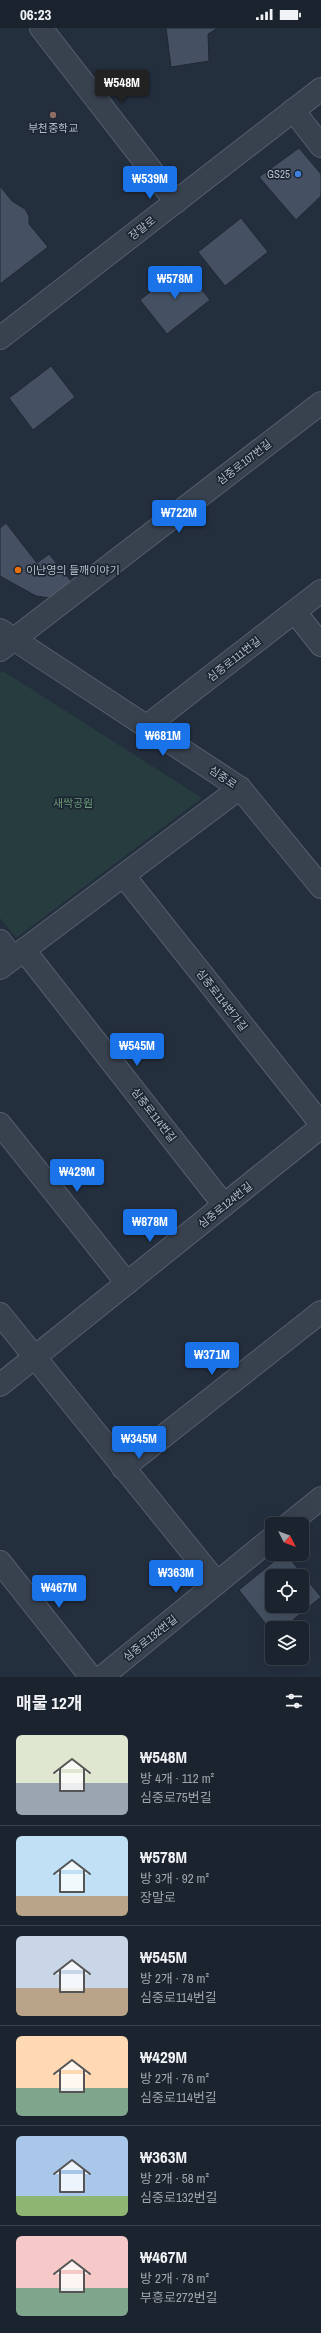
<!DOCTYPE html>
<html lang="ko">
<meta charset="utf-8">
<style>
:root{--surface:#1b232e;--page:#282f3a;--text:#f1f3f6;--muted:#a0a4aa;--line:#39404a;--accent:#1a73e8}
body{margin:0;font-family:"Archivo Narrow","Noto Sans KR",sans-serif;background:var(--page);color:var(--text);height:100vh;display:flex;flex-direction:column;font-size:15px;white-space:nowrap}
*{box-sizing:border-box;margin:0}
p{font-size:13px;color:var(--muted)}
.icon{flex:none;width:22px;height:22px;fill:none;stroke:currentColor;stroke-width:2;stroke-linecap:round;stroke-linejoin:round}
.map{position:relative;height:1649px;overflow:hidden}
.details{display:flex;flex-direction:column;background:var(--surface);flex:1}
.details>*{flex:none}
.needle{width:26px;rotate:132deg}
.fabs{position:absolute;left:265px;top:1489px;display:grid;gap:8px}
.fabs a{display:grid;place-items:center;width:44px;height:44px;border-radius:6px;background:var(--surface);box-shadow:0 4px 16px #0002,0 0 0 1px var(--line);font-size:20px}
.price{position:absolute;translate:-50% -34px;padding:0 9px;border-radius:4px;background:var(--accent);color:#fff;font-size:13px;line-height:26px;filter:drop-shadow(0 1px 2px #0008)}
.price::after{content:'';position:absolute;left:50%;top:24px;width:12px;height:9px;margin-left:-6px;background:inherit;clip-path:polygon(0 0,100% 0,50% 100%)}
.price.active{background:#222;color:#fff}
ul{padding:0;list-style:none}
li{display:flex;align-items:center;gap:12px;height:100px;padding:0 16px}
li+li{border-top:1px solid var(--line)}
li span{display:grid;place-items:center;flex:none;width:112px;height:80px;border-radius:6px;color:#555}
li>.icon{margin-inline-start:auto}
span .icon{width:48px;height:48px;fill:#fffc;stroke-width:1}
li b{font-size:17px}
h2{display:flex;justify-content:space-between;align-items:center;height:48px;padding:0 16px;font-size:17px}
.status{display:flex;justify-content:space-between;align-items:center;height:28px;padding:0 20px;background:var(--surface);direction:ltr}
.status svg{height:11px;fill:currentColor}
.map>svg:first-child{display:block}
</style>
<div class="status"><b>06:23</b><svg viewBox="0 0 49 12"><path d="M0 12V9h3v3zM5 12V6h3v6zM10 12V3h3v9zM15 12V0h3v12zM26 1h20v11H26zM47 4h2v5h-2z"/></svg></div>
<div class="map">
<svg width="321" height="1649" viewBox="0 0 321 1649">
<rect width="100%" height="100%" fill="#242f3e"/>
<path fill="#263c3f" d="M3,643L202,770L16,910L0,890V645Z"/>
<g fill="#455162" stroke="#1f2835" fill-rule="evenodd">
<path d="M166,0H218L208,6L209,33L171,39Z"/>
<path d="M299,120L321,146V168L296,192L259,149Z"/>
<path d="M0,158L12,173L25,181L29,188V196L48,219L0,256Z"/>
<path d="M241,190L268,224L225,258L198,224Z"/>
<path d="M183,238L210,272L167,306L140,272Z"/>
<path d="M51,338L75,369L33,402L9,370Z"/>
<path d="M6,495L37,535L49,526L71,553L50,570L36,568L0,548V500Z"/>
<path d="M283,1526H286L321,1569L283,1600H272V1604L239,1562ZM272,1548H302V1578H272Z"/>
</g>
<g fill="none" stroke-linecap="round" stroke-linejoin="round">
<defs>
<g id="minor">
<path d="M41,0L176,174"/>
<path d="M293,82L321,118"/>
<path d="M0,310L321,61"/>
<path d="M295,584L321,617"/>
<path d="M0,602L240,760L321,859"/>
<path d="M0,622L321,375"/>
<path d="M147,698L321,563"/>
<path d="M124,848L321,1096"/>
<path d="M0,913L13,930"/>
<path d="M24,922L224,1177"/>
<path d="M0,940L240,760"/>
<path d="M0,1096L127,1255"/>
<path d="M0,1286L217,1555"/>
<path d="M0,1357L321,1099"/>
<path d="M123,1440L321,1284"/>
<path d="M289,1496L321,1470"/>
<path d="M0,1534L91,1649"/>
<path d="M102,1649L272,1510"/>
</g>
</defs>
<use href="#minor" stroke="#565f6c" stroke-width="24"/>
<use href="#minor" stroke="#38414e" stroke-width="22"/>
</g>
<circle fill="#8d6e63" stroke="#1d2633" stroke-width="1.5" cx="53" cy="87" r="4"/>
<circle fill="#3f7fe0" stroke="#1d2633" stroke-width="1.5" cx="298" cy="146" r="4"/>
<circle fill="#e8710a" stroke="#1d2633" stroke-width="1.5" cx="18" cy="542" r="4"/>
<g text-anchor="middle" stroke-width="3.5" stroke-linejoin="round" paint-order="stroke">
<g font-size="11" fill="#b4bcc9" stroke="#1d2633">
<text x="53" y="104">부천중학교</text>
<text x="290" y="150" text-anchor="end">GS25</text>
<text x="26" y="546" text-anchor="start">이난영의 들깨이야기</text>
</g>
<g font-size="11" fill="#b4bcc9" stroke="#1d2633">
<text transform="translate(142 200) rotate(-38)" y="4">장말로</text>
<text transform="translate(244 434) rotate(-38)" y="4">심중로107번길</text>
<text transform="translate(234 631) rotate(-38)" y="4">심중로111번길</text>
<text transform="translate(223 749) rotate(34)" y="4">심중로</text>
<text transform="translate(222 972) rotate(52)" y="4">심중로114번가길</text>
<text transform="translate(154 1087) rotate(52)" y="4">심중로114번길</text>
<text transform="translate(225 1177) rotate(-39)" y="4">심중로124번길</text>
<text transform="translate(150 1610) rotate(-39)" y="4">심중로132번길</text>
</g>
<g font-size="11" fill="#6b9a76" stroke="#1d2633">
<text x="73" y="779">새싹공원</text>
</g>
</g>
</svg>
<div class="fabs">
<a><svg class="needle" viewBox="-14 -14 28 28"><path d="M0-13l5 13h-10z" fill="#e53935"/><path d="M0 13l5-13h-10z" fill="#a0a4aa"/></svg></a>
<a><svg class="icon" aria-label="locate" viewBox="0 0 24 24"><circle cx="12" cy="12" r="6"/><path d="M12 2v4M12 18v4M2 12h4M18 12h4"/></svg></a>
<a><svg class="icon" aria-label="layers" viewBox="0 0 24 24"><path d="M12 4l9 5-9 5-9-5zM3 14l9 5 9-5"/></svg></a>
</div>
<b class="price active" style="left:122px;top:76px">₩548M</b>
<b class="price" style="left:150px;top:172px">₩539M</b>
<b class="price" style="left:175px;top:272px">₩578M</b>
<b class="price" style="left:179px;top:506px">₩722M</b>
<b class="price" style="left:163px;top:729px">₩681M</b>
<b class="price" style="left:137px;top:1039px">₩545M</b>
<b class="price" style="left:77px;top:1165px">₩429M</b>
<b class="price" style="left:150px;top:1215px">₩878M</b>
<b class="price" style="left:212px;top:1348px">₩371M</b>
<b class="price" style="left:139px;top:1432px">₩345M</b>
<b class="price" style="left:176px;top:1566px">₩363M</b>
<b class="price" style="left:59px;top:1581px">₩467M</b>
</div>
<section class="details">
<h2>매물 12개<svg class="icon" aria-label="filters" viewBox="0 0 24 24"><path d="M4 7h16M4 17h16"/><circle cx="9" cy="7" r="2"/><circle cx="15" cy="17" r="2"/></svg></h2>
<ul>
<li><span style="background:linear-gradient(#dfe7d0 60%,#9aa5b1 0)"><svg class="icon" aria-label="home" viewBox="0 0 24 24"><path d="M3 11l9-7 9 7M6 9v11h12V9"/></svg></span><div><b>₩548M</b><p>방 4개 · 112 m²</p><p>심중로75번길</p></div></li>
<li><span style="background:linear-gradient(#bfe0f5 75%,#b9a48a 0)"><svg class="icon" aria-label="home" viewBox="0 0 24 24"><path d="M3 11l9-7 9 7M6 9v11h12V9"/></svg></span><div><b>₩578M</b><p>방 3개 · 92 m²</p><p>장말로</p></div></li>
<li><span style="background:linear-gradient(#c9d6e8 65%,#b9a48a 0)"><svg class="icon" aria-label="home" viewBox="0 0 24 24"><path d="M3 11l9-7 9 7M6 9v11h12V9"/></svg></span><div><b>₩545M</b><p>방 2개 · 78 m²</p><p>심중로114번길</p></div></li>
<li><span style="background:linear-gradient(#ffd9b3 65%,#7fa58c 0)"><svg class="icon" aria-label="home" viewBox="0 0 24 24"><path d="M3 11l9-7 9 7M6 9v11h12V9"/></svg></span><div><b>₩429M</b><p>방 2개 · 76 m²</p><p>심중로114번길</p></div></li>
<li><span style="background:linear-gradient(#a9c7e8 75%,#8fb573 0)"><svg class="icon" aria-label="home" viewBox="0 0 24 24"><path d="M3 11l9-7 9 7M6 9v11h12V9"/></svg></span><div><b>₩363M</b><p>방 2개 · 58 m²</p><p>심중로132번길</p></div></li>
<li><span style="background:linear-gradient(#f6c9c9 65%,#7fa58c 0)"><svg class="icon" aria-label="home" viewBox="0 0 24 24"><path d="M3 11l9-7 9 7M6 9v11h12V9"/></svg></span><div><b>₩467M</b><p>방 2개 · 78 m²</p><p>부흥로272번길</p></div></li>
</ul>
</section>
